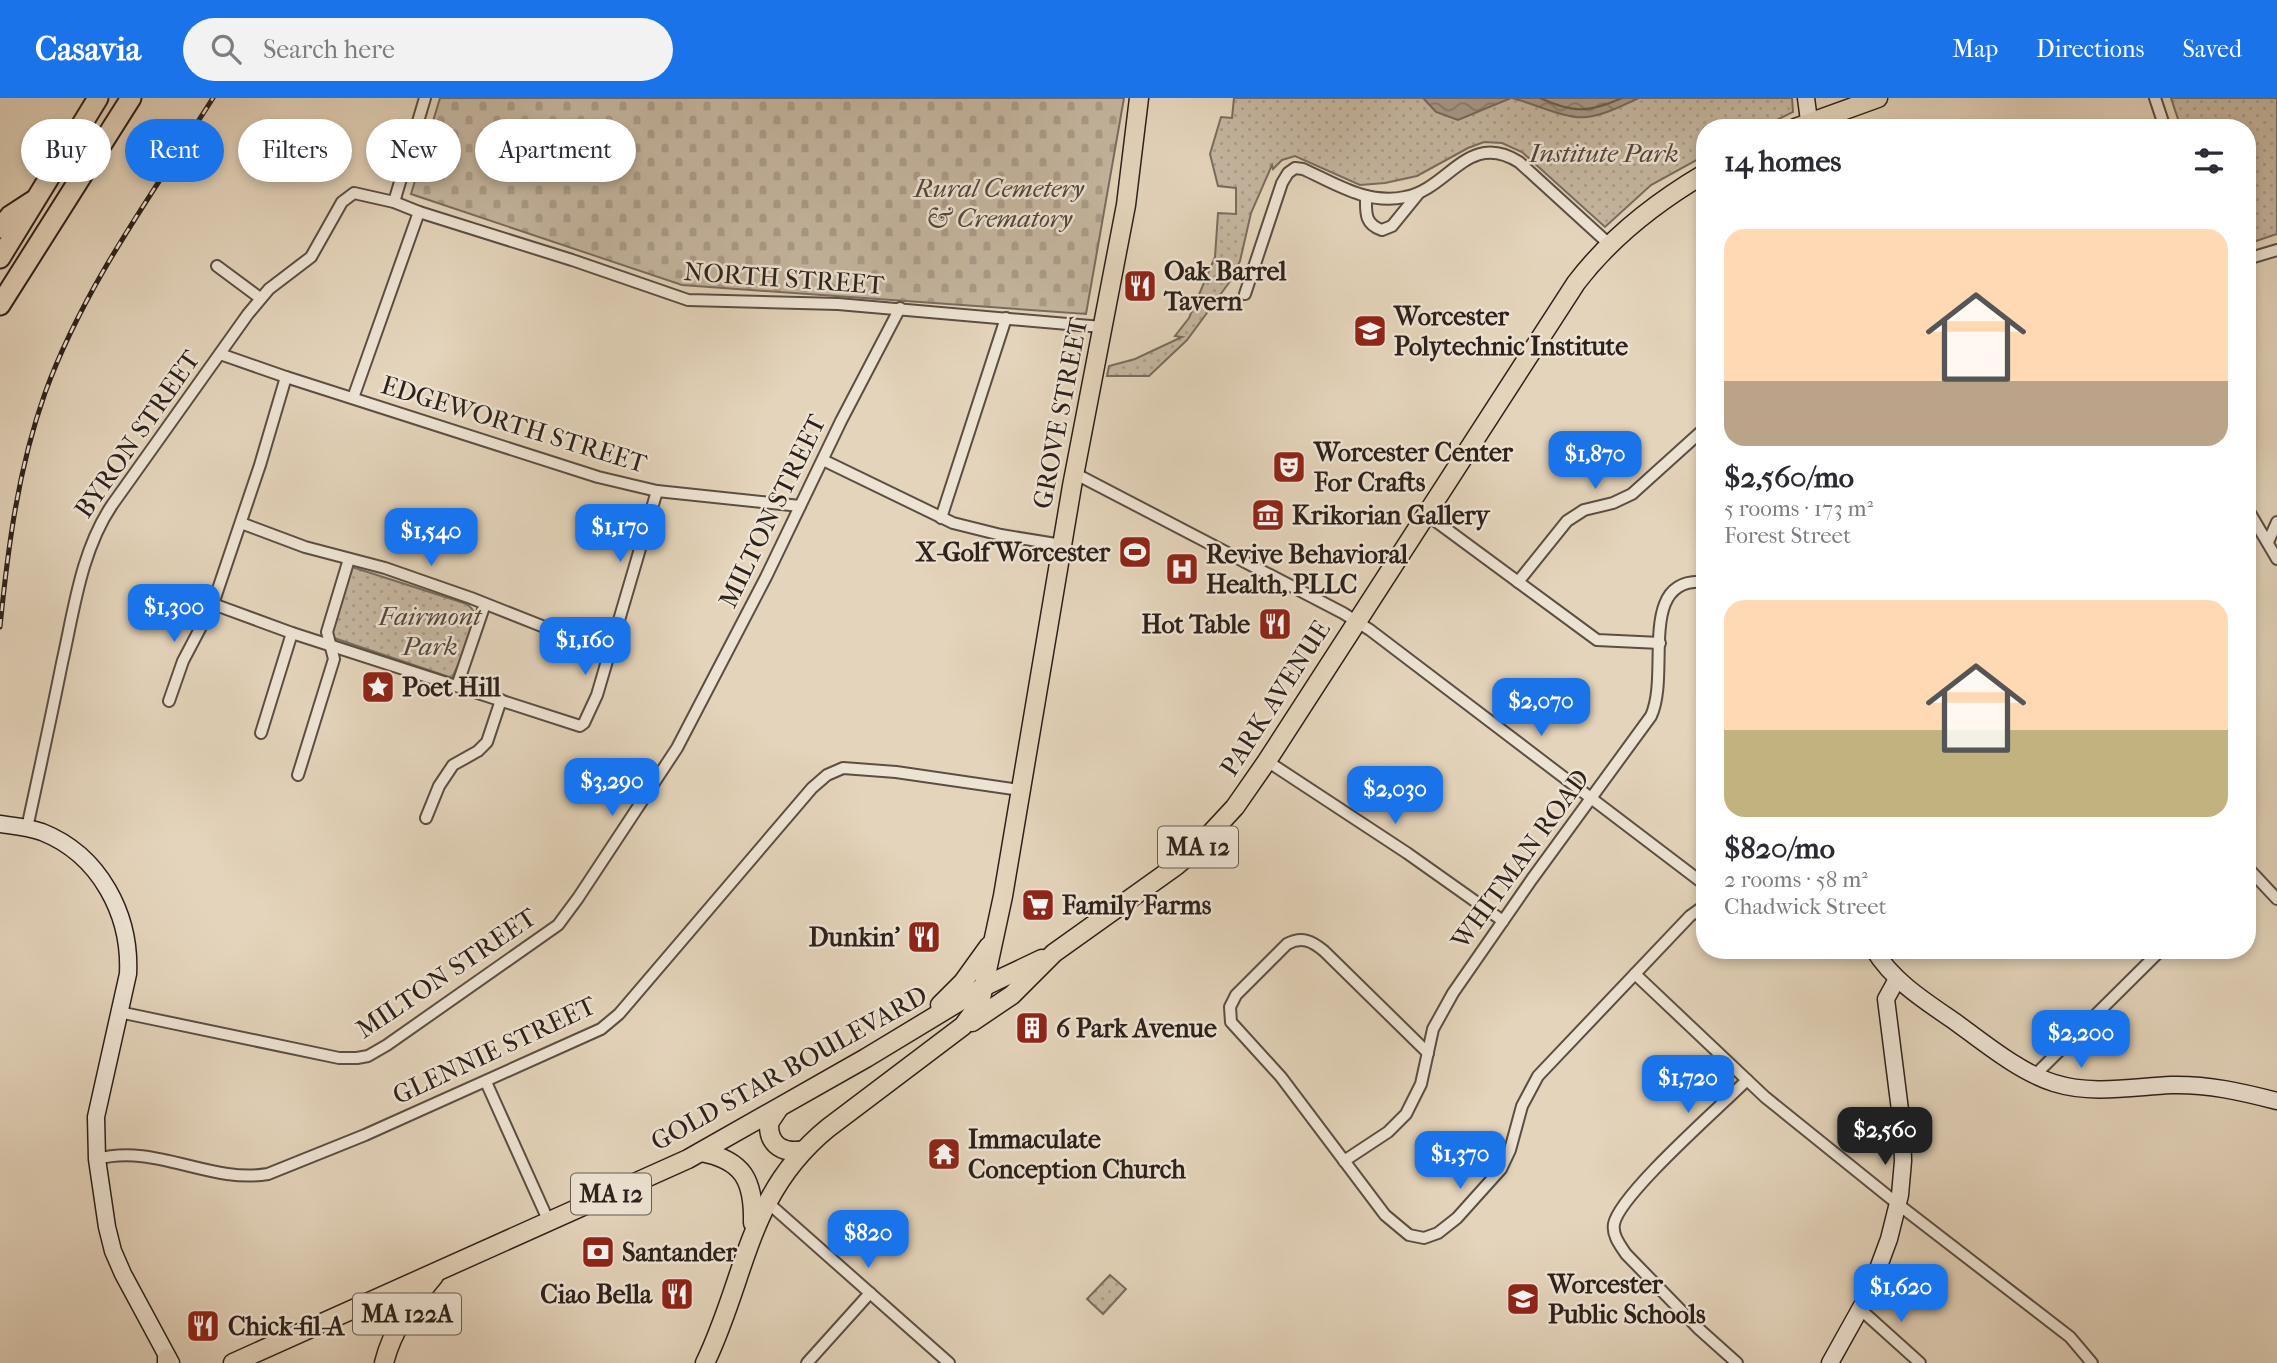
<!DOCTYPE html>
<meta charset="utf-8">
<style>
:root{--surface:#fff;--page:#f2f2f3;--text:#2b2b33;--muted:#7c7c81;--accent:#1a73e8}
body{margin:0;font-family:"IM FELL French Canon",serif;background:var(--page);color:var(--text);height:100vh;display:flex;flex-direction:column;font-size:26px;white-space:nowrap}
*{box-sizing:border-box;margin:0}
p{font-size:23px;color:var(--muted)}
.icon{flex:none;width:38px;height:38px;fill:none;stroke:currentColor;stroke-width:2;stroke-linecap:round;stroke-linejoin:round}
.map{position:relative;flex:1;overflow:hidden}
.drawer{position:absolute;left:1696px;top:21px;width:560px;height:840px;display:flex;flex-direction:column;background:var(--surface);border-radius:28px;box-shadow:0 4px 10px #0003}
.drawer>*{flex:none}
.banner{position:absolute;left:21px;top:21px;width:665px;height:63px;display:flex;gap:14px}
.price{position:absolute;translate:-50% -60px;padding:0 16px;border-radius:14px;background:var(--accent);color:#fff;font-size:23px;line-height:46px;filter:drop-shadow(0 2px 4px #0008)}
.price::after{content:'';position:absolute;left:50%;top:42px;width:21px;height:16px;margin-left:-10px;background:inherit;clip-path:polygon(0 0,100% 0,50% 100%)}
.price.current{background:#222;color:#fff}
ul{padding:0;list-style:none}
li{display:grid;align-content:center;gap:14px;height:371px;padding:0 28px}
li span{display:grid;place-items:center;height:217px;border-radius:21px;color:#555}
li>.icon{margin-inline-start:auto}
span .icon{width:126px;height:126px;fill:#fffc;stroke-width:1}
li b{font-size:30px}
h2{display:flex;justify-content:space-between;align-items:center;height:84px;padding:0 28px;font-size:30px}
.pill{padding:0 24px;border-radius:32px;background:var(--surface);box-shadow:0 4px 10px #0003;font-size:24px;line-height:63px}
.pill.current{background:var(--accent);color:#fff}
header{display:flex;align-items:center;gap:42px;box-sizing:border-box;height:98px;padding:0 35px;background:var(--accent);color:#fff}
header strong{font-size:33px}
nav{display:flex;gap:38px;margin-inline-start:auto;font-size:24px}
.search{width:490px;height:63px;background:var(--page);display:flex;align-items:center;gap:18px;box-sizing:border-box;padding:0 24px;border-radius:38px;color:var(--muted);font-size:26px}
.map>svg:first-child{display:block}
</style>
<header>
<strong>Casavia</strong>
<div class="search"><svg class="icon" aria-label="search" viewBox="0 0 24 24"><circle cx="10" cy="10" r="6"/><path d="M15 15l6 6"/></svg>Search here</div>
<nav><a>Map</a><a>Directions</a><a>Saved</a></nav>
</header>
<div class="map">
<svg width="2277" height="1265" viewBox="0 0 2277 1265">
<defs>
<pattern id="cemetery-stones" width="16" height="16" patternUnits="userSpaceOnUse" patternTransform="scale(1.75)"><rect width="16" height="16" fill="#c5b6a0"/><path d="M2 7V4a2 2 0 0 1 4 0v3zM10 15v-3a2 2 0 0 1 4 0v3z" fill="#aa9c89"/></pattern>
<pattern id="park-dots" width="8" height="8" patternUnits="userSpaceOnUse" patternTransform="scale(1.75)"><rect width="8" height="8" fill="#c5b6a0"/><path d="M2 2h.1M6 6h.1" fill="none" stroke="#aa9c89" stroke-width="1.8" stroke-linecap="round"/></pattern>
<pattern id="water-waves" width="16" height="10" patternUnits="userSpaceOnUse" patternTransform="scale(1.75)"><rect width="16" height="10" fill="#a69785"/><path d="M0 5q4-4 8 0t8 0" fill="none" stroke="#887b6c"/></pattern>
</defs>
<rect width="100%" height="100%" fill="#e4d4bb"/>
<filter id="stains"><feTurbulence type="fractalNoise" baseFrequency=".00286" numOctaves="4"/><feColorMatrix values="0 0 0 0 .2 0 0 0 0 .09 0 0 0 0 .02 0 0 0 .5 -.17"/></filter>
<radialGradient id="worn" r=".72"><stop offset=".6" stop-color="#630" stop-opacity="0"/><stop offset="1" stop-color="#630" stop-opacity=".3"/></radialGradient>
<path fill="url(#cemetery-stones)" stroke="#796c5e" stroke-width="2" d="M440,0H1124L1086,216L682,187L411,96Z"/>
<g fill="url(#park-dots)" stroke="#796c5e" stroke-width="2">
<path d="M1234,0H1792L1793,14L1760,30H1704V58L1651,87L1605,129L1522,54L1502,45L1484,44L1468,50L1417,78L1385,85L1360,87L1295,58L1282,62L1273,71L1272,67L1251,115L1240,163L1231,182L1187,242L1149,278H1107L1109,268L1135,261L1182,239L1175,238L1189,220L1215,159L1218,115L1236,116V90L1218,88L1210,56L1221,19L1232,20Z"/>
<path d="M2171,0H2277V136L2247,146V30H2181Z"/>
<path d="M352,469L467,506C470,509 473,511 474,515C478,528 458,567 452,580L331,539Z"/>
<path d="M1110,1177L1126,1191L1103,1216L1087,1201Z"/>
</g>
<g fill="url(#water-waves)" stroke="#76685b" stroke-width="2">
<path d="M1423,0H1511L1458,22L1436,14Z"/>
<path d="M1512,0H1639C1623,7 1605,17 1587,19C1567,22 1533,5 1512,0Z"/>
</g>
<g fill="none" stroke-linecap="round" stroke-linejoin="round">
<path stroke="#6a5c50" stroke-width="2" d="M1540,0C1573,15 1588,15 1622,0"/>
<defs>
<g id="minor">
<path d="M2155,0L2165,30"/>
<path d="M1366,98C1366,114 1364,126 1382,132L1392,128L1418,96"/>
<path d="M394,104L425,0"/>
<path d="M2247,161L2277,152"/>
<path d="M217,168L260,200"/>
<path d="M1245,196L1282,85L1288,75L1295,70L1303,71C1336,86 1367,107 1405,99C1449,91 1468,32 1519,64L1609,146"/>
<path d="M220,256L286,279L598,379L657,393L800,408"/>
<path d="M353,300L419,114"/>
<path d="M823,362L953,425L1001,437L1062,447"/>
<path d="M1074,375L1343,515L1370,532L1704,786"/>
<path d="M2247,410L2277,461"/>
<path d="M1426,416L1597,542L1660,545"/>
<path d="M941,420L1006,220"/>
<path d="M241,425L305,449L385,470L471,500L557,534L611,548"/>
<path d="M2268,444L2277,424"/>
<path d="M1518,484L1567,423L1584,412L1613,405L1632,396L1704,331"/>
<path d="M213,506L292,535L580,628L584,625L597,597L657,393"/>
<path d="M457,588L485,506"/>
<path d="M169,603L183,563L213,506L260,367L286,279"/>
<path d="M261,635L292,535"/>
<path d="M1267,663L1407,755L1503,823"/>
<path d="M298,677L334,561L327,534L349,461"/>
<path d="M426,720L439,688L453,667L478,653L487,644L501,602"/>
<path d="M27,730C39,675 51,620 62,565C74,512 81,453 112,407L248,216L269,191L311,159L342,104L354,95L394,104L419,114L572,162L688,202L838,206L1102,229"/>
<path d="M2247,769L2277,801"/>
<path d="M1635,876L1765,999L1899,1107L2070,1239L2092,1265"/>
<path d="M119,914L339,960H357L368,958L387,947L558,827L578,800L677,650L766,479L841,323L900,210"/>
<path d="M1428,955L1324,853C1312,843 1302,838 1287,846L1236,897L1230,909L1231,924L1281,979L1385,1117L1409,1137L1424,1140L1438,1135L1457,1120L1501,1071L1510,1052L1522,1008L1538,978L1690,818L1704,808"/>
<path d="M2035,977L2161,852"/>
<path d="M486,984L549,1124"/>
<path d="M97,1061C155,1045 210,1086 268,1076L365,1037L601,931L619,916L812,690L827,677L843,670L896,674L1020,692"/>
<path d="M1344,1063L1388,1034L1406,1016L1421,986L1433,931L1453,895L1532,781L1651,618C1671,575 1636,479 1704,484"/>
<path d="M766,1103L949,1265"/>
<path d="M1860,1211L1920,1265"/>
<path d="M807,1265L870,1195"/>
<path d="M1737,1265L1699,1231L1626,1156C1620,1147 1612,1137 1614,1126C1619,1097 1721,1008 1747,982"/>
</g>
<g id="secondary">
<path d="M1806,0L1810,30"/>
<path d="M0,726C14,728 28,729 42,734C100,757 131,817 128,876L96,1019L97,1061L107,1129L113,1153L123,1176L171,1265"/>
<path d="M1874,852C1893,883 1925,903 1954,923C1983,944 2019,974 2054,985C2092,997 2132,989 2171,987C2208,986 2242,994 2277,1003"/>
<path d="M1830,1265L1869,1195L1889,1141L1900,1097L1903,1063L1902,1028L1886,901L1897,881"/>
</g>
<g id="primary">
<path d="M1795,30L1878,0"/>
<path d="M940,907L963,884L989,848"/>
<path d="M972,924L1012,897L1054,855L1176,768L1196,751L1235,709L1267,663L1576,185C1611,139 1655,105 1704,76"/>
<path d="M779,1010L769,1025C768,1048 784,1056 804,1052"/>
<path d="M701,1054C743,1062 754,1082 753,1125"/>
<path d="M167,1265V1260"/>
<path d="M233,1265L688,1061L866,960L985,888L1042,861"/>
<path d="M384,1265C392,1232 413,1203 434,1178"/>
<path d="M705,1265C747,1178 747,1096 828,1030L963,928L980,905L1003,798L1072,388L1126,107L1139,0"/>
</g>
<g id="motorway">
<path d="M0,130L10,118L33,103"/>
<path d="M0,160L98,0"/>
<path d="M0,207L131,0"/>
</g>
</defs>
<use href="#minor" stroke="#5b4e43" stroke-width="14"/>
<use href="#secondary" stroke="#2d211b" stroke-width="19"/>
<use href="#primary" stroke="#2d211b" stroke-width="21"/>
<use href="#motorway" stroke="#2d211b" stroke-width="23"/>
<use href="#minor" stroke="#ede3d3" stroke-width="10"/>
<use href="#secondary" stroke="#ede3d3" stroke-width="16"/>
<use href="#primary" stroke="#e4d4bb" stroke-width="18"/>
<use href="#motorway" stroke="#e4d4bb" stroke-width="19"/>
<defs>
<path id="rail" d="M0,529C8,449 18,371 45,295C84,188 153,95 213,0"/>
</defs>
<use href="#rail" stroke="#2d211b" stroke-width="5"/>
<use href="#rail" stroke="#ede3d3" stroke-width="2.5" stroke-dasharray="8" stroke-linecap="butt"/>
</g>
<defs>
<symbol id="restaurant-square" viewBox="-11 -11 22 22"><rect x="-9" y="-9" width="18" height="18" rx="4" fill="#8f2418" stroke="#ede3d3"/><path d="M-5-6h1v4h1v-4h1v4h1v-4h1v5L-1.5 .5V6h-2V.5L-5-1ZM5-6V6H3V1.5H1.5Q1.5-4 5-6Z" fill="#fff"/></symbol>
<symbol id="university-square" viewBox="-11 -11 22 22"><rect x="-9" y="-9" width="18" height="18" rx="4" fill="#8f2418" stroke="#ede3d3"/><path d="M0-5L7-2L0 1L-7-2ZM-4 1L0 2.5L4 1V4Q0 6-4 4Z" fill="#fff"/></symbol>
<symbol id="theatre-square" viewBox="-11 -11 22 22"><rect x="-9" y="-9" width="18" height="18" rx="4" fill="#8f2418" stroke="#ede3d3"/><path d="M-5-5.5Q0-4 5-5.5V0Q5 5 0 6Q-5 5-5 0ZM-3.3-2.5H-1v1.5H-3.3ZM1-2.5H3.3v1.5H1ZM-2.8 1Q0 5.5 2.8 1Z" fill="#fff"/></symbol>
<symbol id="museum-square" viewBox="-11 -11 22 22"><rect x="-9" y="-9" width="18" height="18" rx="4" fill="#8f2418" stroke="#ede3d3"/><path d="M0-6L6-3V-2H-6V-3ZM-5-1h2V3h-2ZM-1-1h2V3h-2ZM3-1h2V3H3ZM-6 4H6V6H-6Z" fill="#fff"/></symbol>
<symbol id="stadium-square" viewBox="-11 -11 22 22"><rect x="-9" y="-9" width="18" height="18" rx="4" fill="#8f2418" stroke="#ede3d3"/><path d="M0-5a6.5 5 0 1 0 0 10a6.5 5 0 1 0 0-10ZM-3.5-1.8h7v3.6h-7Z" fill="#fff"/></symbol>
<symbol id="hospital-square" viewBox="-11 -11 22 22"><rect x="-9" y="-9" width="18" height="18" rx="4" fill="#8f2418" stroke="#ede3d3"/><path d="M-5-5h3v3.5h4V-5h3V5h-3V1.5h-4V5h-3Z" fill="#fff"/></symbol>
<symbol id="sight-square" viewBox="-11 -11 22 22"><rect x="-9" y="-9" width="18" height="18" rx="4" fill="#8f2418" stroke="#ede3d3"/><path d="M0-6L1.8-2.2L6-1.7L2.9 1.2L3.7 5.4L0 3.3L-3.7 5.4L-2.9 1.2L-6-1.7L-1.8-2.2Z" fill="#fff"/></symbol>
<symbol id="supermarket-square" viewBox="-11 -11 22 22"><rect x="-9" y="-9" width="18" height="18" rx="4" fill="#8f2418" stroke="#ede3d3"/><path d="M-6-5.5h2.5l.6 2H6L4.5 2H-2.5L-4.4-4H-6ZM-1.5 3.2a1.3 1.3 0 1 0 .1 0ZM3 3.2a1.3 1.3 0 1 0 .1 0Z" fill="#fff"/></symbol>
<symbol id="building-square" viewBox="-11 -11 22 22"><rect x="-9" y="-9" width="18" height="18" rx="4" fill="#8f2418" stroke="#ede3d3"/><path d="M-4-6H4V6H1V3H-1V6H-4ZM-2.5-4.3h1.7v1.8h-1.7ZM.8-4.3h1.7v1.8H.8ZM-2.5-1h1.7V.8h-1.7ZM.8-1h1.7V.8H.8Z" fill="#fff"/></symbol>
<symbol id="temple-square" viewBox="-11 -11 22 22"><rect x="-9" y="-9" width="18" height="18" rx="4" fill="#8f2418" stroke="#ede3d3"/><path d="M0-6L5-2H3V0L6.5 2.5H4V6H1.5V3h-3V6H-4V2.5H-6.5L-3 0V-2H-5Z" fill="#fff"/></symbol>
<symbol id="bank-square" viewBox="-11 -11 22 22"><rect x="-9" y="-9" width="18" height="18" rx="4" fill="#8f2418" stroke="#ede3d3"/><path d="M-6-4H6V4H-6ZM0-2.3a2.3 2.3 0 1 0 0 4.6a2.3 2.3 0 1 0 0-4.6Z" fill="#fff"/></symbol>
<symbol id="school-square" viewBox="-11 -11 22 22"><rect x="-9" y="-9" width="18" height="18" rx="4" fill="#8f2418" stroke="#ede3d3"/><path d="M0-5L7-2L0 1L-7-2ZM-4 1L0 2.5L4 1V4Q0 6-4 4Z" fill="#fff"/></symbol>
</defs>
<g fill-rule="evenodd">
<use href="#restaurant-square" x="1121" y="169" width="38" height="38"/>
<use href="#university-square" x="1351" y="214" width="38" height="38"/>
<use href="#theatre-square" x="1270" y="350" width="38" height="38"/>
<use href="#museum-square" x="1249" y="398" width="38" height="38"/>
<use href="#stadium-square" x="1116" y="435" width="38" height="38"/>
<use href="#hospital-square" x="1163" y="452" width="38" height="38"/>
<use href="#restaurant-square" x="1256" y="507" width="38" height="38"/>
<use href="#sight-square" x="359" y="570" width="38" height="38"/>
<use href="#supermarket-square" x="1019" y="788" width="38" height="38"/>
<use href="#restaurant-square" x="905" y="820" width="38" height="38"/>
<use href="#building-square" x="1013" y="911" width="38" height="38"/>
<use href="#temple-square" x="925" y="1037" width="38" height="38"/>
<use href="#bank-square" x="579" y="1135" width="38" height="38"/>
<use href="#restaurant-square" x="658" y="1177" width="38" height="38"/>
<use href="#school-square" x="1504" y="1182" width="38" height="38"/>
<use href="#restaurant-square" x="184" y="1209" width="38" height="38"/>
</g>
<g text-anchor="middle" stroke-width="5" stroke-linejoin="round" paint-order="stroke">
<g fill="#ede3d3" stroke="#675b52" stroke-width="2">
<rect x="1158" y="728.5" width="80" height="41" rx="5"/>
<rect x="571" y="1075.5" width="80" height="41" rx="5"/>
<rect x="353" y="1195.5" width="108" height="41" rx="5"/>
</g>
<g font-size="24" font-weight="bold" fill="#2d211b">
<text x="1198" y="757">MA 12</text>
<text x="611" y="1104">MA 12</text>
<text x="407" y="1224">MA 122A</text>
</g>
<g font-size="26" font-style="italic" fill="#53463c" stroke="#ede3d3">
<text x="1604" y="64">Institute Park</text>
<text x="999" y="99">Rural Cemetery<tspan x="999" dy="30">&amp; Crematory</tspan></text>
<text x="430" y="527">Fairmont<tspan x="430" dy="30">Park</tspan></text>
</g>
<g font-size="26" font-weight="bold" fill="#2d211b" stroke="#ede3d3" text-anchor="start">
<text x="1164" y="182">Oak Barrel<tspan x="1164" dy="30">Tavern</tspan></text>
<text x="1394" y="227">Worcester<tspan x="1394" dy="30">Polytechnic Institute</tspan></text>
<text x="1314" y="363">Worcester Center<tspan x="1314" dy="30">For Crafts</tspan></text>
<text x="1292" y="426">Krikorian Gallery</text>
<text x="1110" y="463" text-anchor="end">X-Golf Worcester</text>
<text x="1206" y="465">Revive Behavioral<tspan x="1206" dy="30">Health, PLLC</tspan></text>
<text x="1250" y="535" text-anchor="end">Hot Table</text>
<text x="402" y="598">Poet Hill</text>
<text x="1062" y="816">Family Farms</text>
<text x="900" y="848" text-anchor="end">Dunkin'</text>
<text x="1056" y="939">6 Park Avenue</text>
<text x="968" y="1050">Immaculate<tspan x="968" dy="30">Conception Church</tspan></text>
<text x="622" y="1163">Santander</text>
<text x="1548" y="1195">Worcester<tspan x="1548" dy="30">Public Schools</tspan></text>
<text x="652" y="1205" text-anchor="end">Ciao Bella</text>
<text x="228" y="1237">Chick-fil-A</text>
</g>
<g font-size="26" fill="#2d211b" stroke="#ede3d3">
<text transform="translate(784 180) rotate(4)" y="9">NORTH STREET</text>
<text transform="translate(1060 315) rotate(-79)" y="9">GROVE STREET</text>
<text transform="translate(514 326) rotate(17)" y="9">EDGEWORTH STREET</text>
<text transform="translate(137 336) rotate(-55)" y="9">BYRON STREET</text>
<text transform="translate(772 413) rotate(-64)" y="9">MILTON STREET</text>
<text transform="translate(1275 600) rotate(-57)" y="9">PARK AVENUE</text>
<text transform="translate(1520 761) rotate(-54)" y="9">WHITMAN ROAD</text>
<text transform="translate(446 875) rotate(-34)" y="9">MILTON STREET</text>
<text transform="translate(494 952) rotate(-25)" y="9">GLENNIE STREET</text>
<text transform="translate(789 970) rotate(-29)" y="9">GOLD STAR BOULEVARD</text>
</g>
</g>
<rect width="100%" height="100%" filter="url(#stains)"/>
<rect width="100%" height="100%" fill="url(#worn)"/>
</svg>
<b class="price" style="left:1595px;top:393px">$1,870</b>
<b class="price" style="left:620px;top:466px">$1,170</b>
<b class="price" style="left:431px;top:470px">$1,540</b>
<b class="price" style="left:174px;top:546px">$1,300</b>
<b class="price" style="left:585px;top:579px">$1,160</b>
<b class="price" style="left:1541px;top:640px">$2,070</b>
<b class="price" style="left:612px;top:720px">$3,290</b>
<b class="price" style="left:1395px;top:728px">$2,030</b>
<b class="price" style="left:2081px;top:972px">$2,200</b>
<b class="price" style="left:1688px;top:1017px">$1,720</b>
<b class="price current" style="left:1885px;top:1069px">$2,560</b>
<b class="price" style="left:1460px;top:1093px">$1,370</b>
<b class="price" style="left:868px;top:1172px">$820</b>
<b class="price" style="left:1901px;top:1226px">$1,620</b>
<div class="banner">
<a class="pill">Buy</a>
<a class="pill current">Rent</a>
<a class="pill">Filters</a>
<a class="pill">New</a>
<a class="pill">Apartment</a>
</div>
<section class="drawer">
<h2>14 homes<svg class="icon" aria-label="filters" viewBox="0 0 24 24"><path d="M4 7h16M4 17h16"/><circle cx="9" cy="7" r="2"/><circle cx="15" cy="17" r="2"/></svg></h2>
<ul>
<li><span style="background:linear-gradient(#ffd9b3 70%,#b9a48a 0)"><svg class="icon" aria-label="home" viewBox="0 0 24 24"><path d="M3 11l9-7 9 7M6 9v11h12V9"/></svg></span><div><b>$2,560/mo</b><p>5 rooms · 173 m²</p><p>Forest Street</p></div></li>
<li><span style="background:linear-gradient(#ffd9b3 60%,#c2b280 0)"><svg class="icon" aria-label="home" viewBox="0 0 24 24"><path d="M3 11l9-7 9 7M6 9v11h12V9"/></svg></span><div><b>$820/mo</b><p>2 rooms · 58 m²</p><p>Chadwick Street</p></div></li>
</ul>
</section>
</div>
